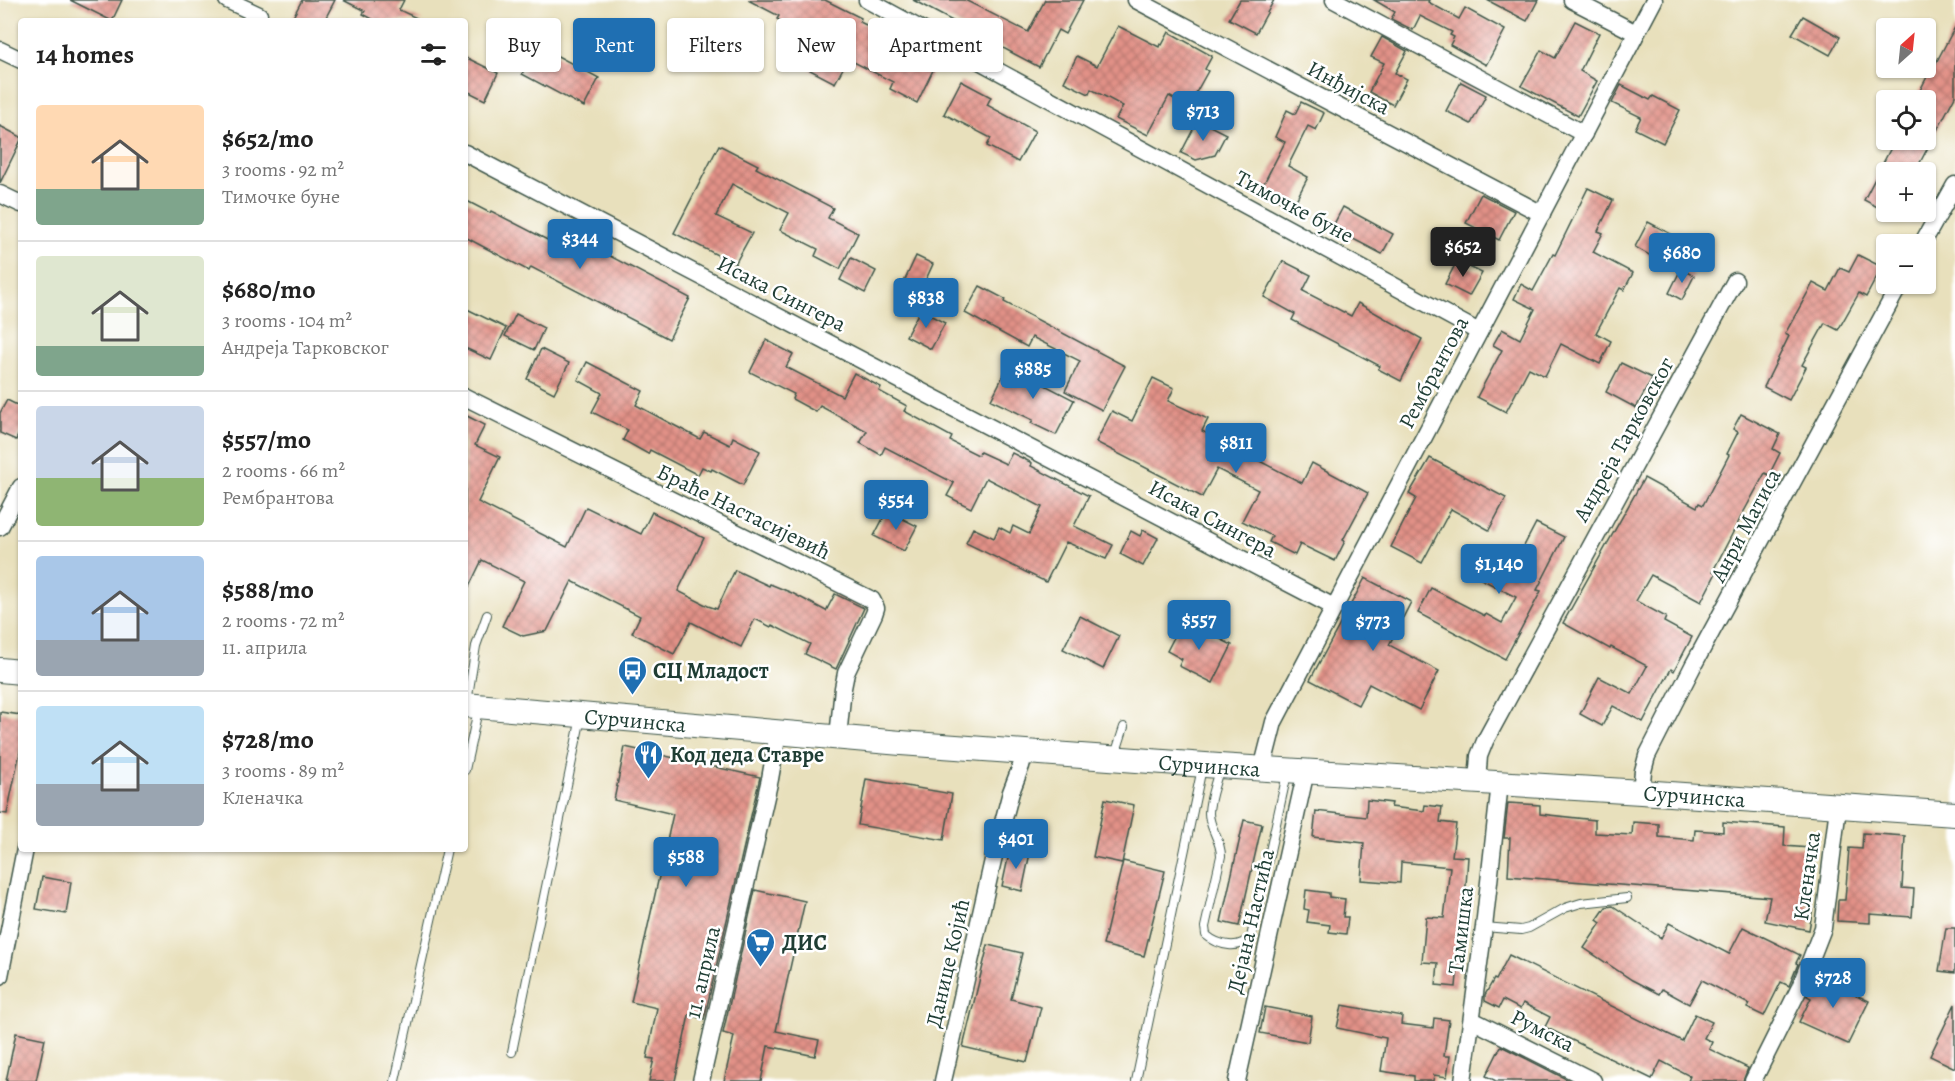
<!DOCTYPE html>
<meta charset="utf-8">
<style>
:root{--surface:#fff;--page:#f6f6f6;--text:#222;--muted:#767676;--line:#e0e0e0;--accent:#1f6fb2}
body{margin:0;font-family:Alegreya,serif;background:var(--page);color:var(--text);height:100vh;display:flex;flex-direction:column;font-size:22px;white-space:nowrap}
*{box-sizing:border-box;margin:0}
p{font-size:20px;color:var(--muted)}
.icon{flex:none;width:33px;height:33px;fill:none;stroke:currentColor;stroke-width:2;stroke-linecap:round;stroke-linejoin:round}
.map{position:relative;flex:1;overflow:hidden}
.drawer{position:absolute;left:18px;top:18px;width:450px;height:834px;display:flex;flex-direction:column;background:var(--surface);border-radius:6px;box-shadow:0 2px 4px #0004}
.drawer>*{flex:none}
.top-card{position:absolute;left:486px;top:18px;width:570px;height:54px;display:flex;gap:12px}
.needle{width:39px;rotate:27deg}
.buttons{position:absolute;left:1876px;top:18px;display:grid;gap:12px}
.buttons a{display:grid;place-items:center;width:60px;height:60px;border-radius:6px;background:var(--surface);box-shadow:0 2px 4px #0004;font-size:30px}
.price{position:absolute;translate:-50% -51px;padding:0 14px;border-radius:6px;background:var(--accent);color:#fff;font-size:20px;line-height:39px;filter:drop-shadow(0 2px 3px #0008)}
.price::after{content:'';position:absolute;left:50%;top:36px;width:18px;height:14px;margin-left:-9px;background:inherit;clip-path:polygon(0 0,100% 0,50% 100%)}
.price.selected{background:#222;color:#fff}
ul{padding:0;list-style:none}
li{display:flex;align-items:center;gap:18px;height:150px;padding:0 18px}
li+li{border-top:2px solid var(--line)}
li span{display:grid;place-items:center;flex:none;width:168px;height:120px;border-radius:6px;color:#555}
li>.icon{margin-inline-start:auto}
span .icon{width:72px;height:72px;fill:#fffc;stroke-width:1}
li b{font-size:26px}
h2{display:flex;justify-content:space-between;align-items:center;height:72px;padding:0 18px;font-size:26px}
.pill{padding:0 21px;border-radius:6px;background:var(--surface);box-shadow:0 2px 4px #0004;font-size:21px;line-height:54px}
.pill.selected{background:var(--accent);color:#fff}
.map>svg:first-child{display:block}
</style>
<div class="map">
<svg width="1955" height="1081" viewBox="0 0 1955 1081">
<defs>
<pattern id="building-cross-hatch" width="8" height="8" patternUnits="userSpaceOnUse" patternTransform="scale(1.5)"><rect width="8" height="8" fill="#e29187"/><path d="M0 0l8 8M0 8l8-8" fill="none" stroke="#b7786f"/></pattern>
</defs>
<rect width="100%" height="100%" fill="#fff"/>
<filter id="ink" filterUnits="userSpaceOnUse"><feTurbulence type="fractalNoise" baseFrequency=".0167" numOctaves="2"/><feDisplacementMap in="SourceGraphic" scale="12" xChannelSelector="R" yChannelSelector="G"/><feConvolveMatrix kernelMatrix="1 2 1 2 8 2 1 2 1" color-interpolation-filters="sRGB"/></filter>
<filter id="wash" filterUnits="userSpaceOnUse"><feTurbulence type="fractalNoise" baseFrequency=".008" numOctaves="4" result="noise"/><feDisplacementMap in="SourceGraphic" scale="24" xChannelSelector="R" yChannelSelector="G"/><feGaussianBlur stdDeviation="1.35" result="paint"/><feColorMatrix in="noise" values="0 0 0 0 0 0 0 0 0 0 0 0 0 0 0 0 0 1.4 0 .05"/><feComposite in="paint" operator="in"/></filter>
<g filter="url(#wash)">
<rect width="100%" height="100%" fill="#e8e0bc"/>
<g id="blocks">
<g fill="url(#building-cross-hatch)">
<path d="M70,0H122L112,21Z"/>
<path d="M302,0H335L324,21H291Z"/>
<path d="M343,0H404L399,10L423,21H376L363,14L365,11Z"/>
<path d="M748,0H825L861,18L860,22L893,38L891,41L936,64L917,103L890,89L893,82L848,59L835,83L810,70L823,43L777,19L779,16Z"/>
<path d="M913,0H965L1028,32L1045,0H1083L1065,34L1058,30L1039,67Z"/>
<path d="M1240,0H1274L1256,33L1229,19Z"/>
<path d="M1374,0H1429L1428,2L1459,19L1465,8L1505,30L1486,65L1450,45L1454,37L1450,35L1452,32L1420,16L1413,30L1391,19L1395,12Z"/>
<path d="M1487,0H1538L1527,21Z"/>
<path d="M1803,16L1840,37L1830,55L1792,34Z"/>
<path d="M1575,21L1599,33L1580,71L1597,81L1578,116L1521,86L1541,50L1555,58Z"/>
<path d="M1118,26L1159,47L1160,44L1162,45L1169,32L1212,56L1205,69L1208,71L1188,107L1169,96L1148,135L1116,119L1123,106L1091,89L1089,94L1064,82L1077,56L1097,66Z"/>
<path d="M1955,27V96L1915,172H1887V212L1864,200L1895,140H1926V100H1915L1928,75L1929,76Z"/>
<path d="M1382,37L1407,51L1395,73L1407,79L1393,105L1369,92L1384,63L1371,57Z"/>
<path d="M537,45L599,78L584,107L522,74Z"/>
<path d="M465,57L498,73L485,100L465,90Z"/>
<path d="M961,81L991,97L987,105L1035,131L1018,162L987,146L991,138L944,114Z"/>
<path d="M1461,82L1486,95L1471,124L1446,111Z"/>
<path d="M1621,85L1650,100L1653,96L1680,110L1663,143L1635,129L1641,117L1612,103Z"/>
<path d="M1301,102L1324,113L1316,130L1308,126L1288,166L1308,177L1292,208L1260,191L1285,142L1275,137L1287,110L1295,114Z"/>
<path d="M1198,120L1226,134L1215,155L1196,160L1181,153Z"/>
<path d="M0,126L21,137V140L0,183Z"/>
<path d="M719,145L758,165L756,168L833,208L828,218L858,233L840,269L815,256L818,249L780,230L789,213L732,184L716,216L752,233L735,264L674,233Z"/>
<path d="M1588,188L1613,200L1598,231L1603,233L1593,252L1633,273L1624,290L1620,288L1596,333L1611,341L1600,364L1561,344L1545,376L1529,368L1506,412L1477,397L1502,350L1493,345L1502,329L1520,339L1535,309L1514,299L1521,284L1533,291L1553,254L1555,255Z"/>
<path d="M1481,194L1514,211L1499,240L1466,223Z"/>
<path d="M465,200L490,213L491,211L559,246L566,233L690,298L669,339L531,267L529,271L465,237Z"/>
<path d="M1343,207L1393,234L1382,254L1332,228Z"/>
<path d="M1648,222L1671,234L1658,260L1635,247Z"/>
<path d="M1858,255L1882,267L1866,297L1859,293L1838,330L1825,323L1802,365L1806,367L1789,400L1764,387L1789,336L1785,334L1813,283L1828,291L1840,268L1849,272Z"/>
<path d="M916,256L933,264L921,290L904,282Z"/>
<path d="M851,258L876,271L865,293L840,280Z"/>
<path d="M1283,261L1311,275L1303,291L1351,316L1358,303L1422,339L1401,381L1378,369L1380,366L1292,320L1295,314L1264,297Z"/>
<path d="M1457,261L1482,273L1469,296L1445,284Z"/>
<path d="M1681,269L1694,276L1682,300L1669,293Z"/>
<path d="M980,286L1005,299L1004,302L1125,366L1102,410L1065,391L1080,361L1032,337L1027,347L965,313Z"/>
<path d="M465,308L506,328L491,360L465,348Z"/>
<path d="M920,310L945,323L931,349L906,336Z"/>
<path d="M516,314L544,328L534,350L505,336Z"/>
<path d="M766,340L793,354L786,367L842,396L854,373L881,387L879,391L907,406L904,411L952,437L950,441L978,455L980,452L1006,464L1012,453L1032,463L1031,466L1089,496L1074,526L1113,545L1106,559L1066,542L1046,582L966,543L973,528L994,538L999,527L1010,533L1013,526L1029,534L1042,507L986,478L971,508L947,496L954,483L885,447L881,455L860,443L867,431L820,406L816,412L792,399L794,394L750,372Z"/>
<path d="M541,349L569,363L554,393L527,379Z"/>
<path d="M587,362L643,391L636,405L666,421L700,439L704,432L730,445L733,437L760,451L743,485L712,469L711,471L702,467L698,475L650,450L648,454L623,440L628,430L592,412L602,393L578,380Z"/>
<path d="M1621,363L1652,378L1636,408L1606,392Z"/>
<path d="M1008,366L1074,400L1056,435L1031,423L1033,420L991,400Z"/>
<path d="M1153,378L1174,388L1168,401L1208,419L1202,431L1302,483L1312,463L1368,493L1343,540L1345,541L1335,561L1300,544L1295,555L1269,542L1272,536L1242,521L1258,490L1217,469L1202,497L1096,442L1112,411L1132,421Z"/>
<path d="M7,400L21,407V429L16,440L0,433V413Z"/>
<path d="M1741,414L1780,434L1773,449L1780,453L1769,475L1765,473L1742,515L1713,571L1716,573L1701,602L1651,575L1636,601L1666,617L1664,622L1692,637L1674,671L1671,669L1643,722L1613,706L1602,726L1580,714L1599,677L1632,694L1647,666L1611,647L1610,649L1563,623L1644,478L1697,507L1699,503L1703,505L1729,455L1727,454L1738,432L1733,429Z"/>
<path d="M465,415L485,425L475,445L500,457L478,502L567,547L586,507L641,534L652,512L704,538L678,591L708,606L717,609L735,570L769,586L770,584L792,593L826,611L835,594L864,608L836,669L805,654L810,644L772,625L771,627L755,619L741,647L691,622L674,654L632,633L640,616L572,581L547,631L523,636L502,626L524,581L482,560L465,595Z"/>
<path d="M1430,458L1506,498L1489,530L1451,509L1422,563L1391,547L1416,498L1409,494Z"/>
<path d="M887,511L917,526L904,551L874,536Z"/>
<path d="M1536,523L1564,537L1537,590L1541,591L1505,659L1418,613L1431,588L1485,616L1486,614L1502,623L1516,597L1473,575L1484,554L1512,569Z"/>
<path d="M1143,530L1158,538L1143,566L1120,554L1131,531L1140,536Z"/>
<path d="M1365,578L1411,602L1389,645L1439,671L1419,710L1369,684L1358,705L1310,680Z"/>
<path d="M1080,616L1119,636L1103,669L1063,649Z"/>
<path d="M1183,620L1232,645L1213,683L1179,666L1182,659L1167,651Z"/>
<path d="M0,712L21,715V747L7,814L0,813Z"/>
<path d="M625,747L760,777L704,1019L689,1015L675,1081H649L654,1059L647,1058L657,1008L631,1002L673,814L614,800Z"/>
<path d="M866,779L952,794L944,840L858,825Z"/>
<path d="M1105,799L1134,805L1122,863L1093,857Z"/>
<path d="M1367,800L1392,803L1391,807L1424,811L1425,805L1442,807L1440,822L1456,824L1452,856L1468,857L1462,942H1460L1456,987L1436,985L1438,963L1422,962L1426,917L1444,918L1450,867L1401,862L1400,883L1361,880L1364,843L1313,837L1316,811L1366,817Z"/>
<path d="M1508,803L1540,805V814L1595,820V833L1632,835L1633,822L1659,824V837L1694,840L1695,830L1723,832V822L1785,827L1784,846L1810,848L1806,906L1813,907L1809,930L1765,921L1770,897L1508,876L1510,838H1504Z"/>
<path d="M1244,820L1262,824L1239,926L1221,922Z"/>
<path d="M1863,833L1905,836L1902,888L1914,889L1912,917L1870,914V923L1837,921L1838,900H1845L1849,848L1862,849Z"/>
<path d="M1010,849L1030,853L1022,891L1002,886Z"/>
<path d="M1123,861L1165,871L1144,956L1103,945Z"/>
<path d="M42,877L71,882L66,914L36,909Z"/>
<path d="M755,890L805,901L776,1031L819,1040L815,1056L768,1046L761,1081H724L734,1036L723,1033Z"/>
<path d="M1306,890L1329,893V897L1345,899L1343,917H1348L1346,934L1329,932L1330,925L1307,922L1309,910L1304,909Z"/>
<path d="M1613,906L1661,938L1669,923L1729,954L1743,927L1800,955L1796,963L1798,964L1789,986L1781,982L1764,1016L1747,1008L1749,1004L1702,980L1689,1004L1662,989L1659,994L1632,980L1584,948L1601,923L1597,920L1606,907Z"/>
<path d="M1946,928H1955V973L1939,971Z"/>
<path d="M988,945L1022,953L1011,999L1041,1007L1027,1062L963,1047Z"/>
<path d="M1509,955L1682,1041L1695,1014L1712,1022L1704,1038L1712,1042L1709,1049L1748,1068L1743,1081H1688L1690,1076L1661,1061L1652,1079L1545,1027L1550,1017L1523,1003L1520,1009L1503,1000L1499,1008L1485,1001V995L1494,979L1496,980Z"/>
<path d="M1817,973L1853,991L1852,993L1869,1001L1848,1044L1799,1022L1811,998L1807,996Z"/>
<path d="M1955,1004V1068L1930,1056Z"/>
<path d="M1342,1005L1402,1016L1401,1024L1433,1028L1434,1018L1449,1020L1444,1056H1450L1447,1077L1434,1075L1433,1081H1414V1076L1381,1071L1386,1038L1337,1028Z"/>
<path d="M1265,1007L1312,1016L1308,1042L1260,1033Z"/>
<path d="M16,1033L45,1039L36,1081H6Z"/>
<path d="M1501,1046L1517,1054L1570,1081H1496L1486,1076Z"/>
</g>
</g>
</g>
<g filter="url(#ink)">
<use href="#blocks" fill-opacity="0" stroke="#3d5548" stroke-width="1.5"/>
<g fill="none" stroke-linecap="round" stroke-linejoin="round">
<defs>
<g id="service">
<path d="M467,702L476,646L487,615"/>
<path d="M1115,755L1124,727"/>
<path d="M1219,769C1216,783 1209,799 1209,813C1209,828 1221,839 1221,856L1205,927L1206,935C1219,946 1239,950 1251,937L1287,774"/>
<path d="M465,770L478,710"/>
<path d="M1484,927L1521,930L1529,928L1565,908L1581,903L1627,898"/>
<path d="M512,1052L581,717"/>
<path d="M395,1081L447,849"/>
<path d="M1136,1081L1202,768"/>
</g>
<g id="minor">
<path d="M227,0L259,15"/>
<path d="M867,0L1479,332"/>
<path d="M1136,0L1542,214"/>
<path d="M1334,0L1584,134"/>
<path d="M1572,0L1636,33"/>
<path d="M0,50L21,60"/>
<path d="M465,153L1334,607"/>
<path d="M0,194L21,204"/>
<path d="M1922,244L1955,185"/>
<path d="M465,397L872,600L876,608L874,614L846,673L843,688L838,737"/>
<path d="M0,527L21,487"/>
<path d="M1262,769L1274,722L1654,0"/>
<path d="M1477,782L1479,756L1485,741L1735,281"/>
<path d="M1641,792L1643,771L1647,756L1694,664L1900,284"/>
<path d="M0,976L25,849"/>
<path d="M1472,1020L1593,1081"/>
<path d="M701,1081L770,779L778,733"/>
<path d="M943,1081L993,860L1011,792L1021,766L1025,751"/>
<path d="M1237,1081L1306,771"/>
<path d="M1463,1081L1484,927L1500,783"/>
<path d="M1753,1081L1800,987L1823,928L1838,807"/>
</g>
<g id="secondary">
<path d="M0,670L21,672"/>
<path id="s1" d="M465,705L901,743L1219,766L1641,792L1955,814"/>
</g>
</defs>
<use href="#service" stroke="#3d5548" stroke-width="10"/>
<use href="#minor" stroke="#3d5548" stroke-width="19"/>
<use href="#secondary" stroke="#3d5548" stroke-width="26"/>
<use href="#service" stroke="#fff" stroke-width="8"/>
<use href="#minor" stroke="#fff" stroke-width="16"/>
<use href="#secondary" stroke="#fff" stroke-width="24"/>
</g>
</g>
<defs>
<symbol id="bus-pin" viewBox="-11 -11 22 30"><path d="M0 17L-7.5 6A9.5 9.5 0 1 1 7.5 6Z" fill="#1f6fb2" stroke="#fff"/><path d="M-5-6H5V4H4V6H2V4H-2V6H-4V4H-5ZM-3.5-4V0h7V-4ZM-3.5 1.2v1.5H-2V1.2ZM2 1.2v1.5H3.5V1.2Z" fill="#fff"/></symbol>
<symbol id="restaurant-pin" viewBox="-11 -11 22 30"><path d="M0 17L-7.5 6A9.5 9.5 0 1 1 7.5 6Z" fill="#1f6fb2" stroke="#fff"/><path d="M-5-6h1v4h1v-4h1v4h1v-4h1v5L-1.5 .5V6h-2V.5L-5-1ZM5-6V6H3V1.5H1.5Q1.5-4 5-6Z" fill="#fff"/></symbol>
<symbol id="supermarket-pin" viewBox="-11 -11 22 30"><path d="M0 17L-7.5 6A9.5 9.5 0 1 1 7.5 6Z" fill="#1f6fb2" stroke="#fff"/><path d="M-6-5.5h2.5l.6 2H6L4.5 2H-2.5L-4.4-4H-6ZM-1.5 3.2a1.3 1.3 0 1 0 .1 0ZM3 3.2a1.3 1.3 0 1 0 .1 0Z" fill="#fff"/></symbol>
</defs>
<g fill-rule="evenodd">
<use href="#bus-pin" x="616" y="654" width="33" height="45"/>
<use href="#restaurant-pin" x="632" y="738" width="33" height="45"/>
<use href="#supermarket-pin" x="744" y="926" width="33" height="45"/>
</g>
<g text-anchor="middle" stroke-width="5" stroke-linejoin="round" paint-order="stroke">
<g font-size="22" fill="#1f3d34" stroke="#fff">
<text transform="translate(1349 87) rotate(28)" y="8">Инђијска</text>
<text transform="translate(1295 206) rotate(28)" y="8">Тимочке буне</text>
<text transform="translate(782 293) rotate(27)" y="8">Исака Сингера</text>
<text transform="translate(1433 372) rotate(-62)" y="8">Рембрантова</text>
<text transform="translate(1623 439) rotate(-61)" y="8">Андреја Тарковског</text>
<text transform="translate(744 511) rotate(26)" y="8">Браће Настасијевић</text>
<text transform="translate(1213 518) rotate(28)" y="8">Исака Сингера</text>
<text transform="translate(1745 525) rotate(-62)" y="8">Анри Матиса</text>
<text dy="8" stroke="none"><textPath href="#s1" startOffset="171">Сурчинска</textPath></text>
<text dy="8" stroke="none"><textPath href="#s1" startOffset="747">Сурчинска</textPath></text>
<text dy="8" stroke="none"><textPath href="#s1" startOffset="1233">Сурчинска</textPath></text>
<text transform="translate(1806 876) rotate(-82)" y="8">Кленачка</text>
<text transform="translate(1250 921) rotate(-77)" y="8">Дејана Настића</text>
<text transform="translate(1460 930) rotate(-83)" y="8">Тамишка</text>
<text transform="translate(947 963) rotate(-77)" y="8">Данице Којић</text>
<text transform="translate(702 972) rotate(-77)" y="8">11. априла</text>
<text transform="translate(1543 1030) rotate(27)" y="8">Румска</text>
</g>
<g font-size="22" font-weight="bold" fill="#1f3d34" stroke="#fff" text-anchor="start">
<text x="653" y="678">СЦ Младост</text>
<text x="670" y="762">Код деда Ставре</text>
<text x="782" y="950">ДИС</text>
</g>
</g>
</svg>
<div class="buttons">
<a><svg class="needle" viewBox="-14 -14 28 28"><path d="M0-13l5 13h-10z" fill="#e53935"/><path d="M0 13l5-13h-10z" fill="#767676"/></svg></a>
<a><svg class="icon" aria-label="locate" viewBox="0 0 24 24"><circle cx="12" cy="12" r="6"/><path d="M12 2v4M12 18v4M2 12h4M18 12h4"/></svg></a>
<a>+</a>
<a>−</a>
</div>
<b class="price" style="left:1203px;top:142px">$713</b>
<b class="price" style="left:580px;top:270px">$344</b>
<b class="price selected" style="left:1463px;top:278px">$652</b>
<b class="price" style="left:1682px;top:284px">$680</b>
<b class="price" style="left:926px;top:329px">$838</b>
<b class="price" style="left:1033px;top:400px">$885</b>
<b class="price" style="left:1236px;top:474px">$811</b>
<b class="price" style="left:896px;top:531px">$554</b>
<b class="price" style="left:1499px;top:595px">$1,140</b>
<b class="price" style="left:1199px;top:651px">$557</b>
<b class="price" style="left:1373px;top:652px">$773</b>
<b class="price" style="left:1016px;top:870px">$401</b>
<b class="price" style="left:686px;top:888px">$588</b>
<b class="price" style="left:1833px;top:1009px">$728</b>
<div class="top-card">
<a class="pill">Buy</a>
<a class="pill selected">Rent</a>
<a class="pill">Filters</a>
<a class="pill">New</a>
<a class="pill">Apartment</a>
</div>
<section class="drawer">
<h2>14 homes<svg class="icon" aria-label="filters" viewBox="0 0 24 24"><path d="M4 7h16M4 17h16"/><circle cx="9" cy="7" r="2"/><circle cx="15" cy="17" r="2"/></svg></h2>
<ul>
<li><span style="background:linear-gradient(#ffd9b3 70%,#7fa58c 0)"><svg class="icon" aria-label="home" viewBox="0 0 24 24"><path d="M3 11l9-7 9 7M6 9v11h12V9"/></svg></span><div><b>$652/mo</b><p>3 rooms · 92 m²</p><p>Тимочке буне</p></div></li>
<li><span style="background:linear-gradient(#dfe7d0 75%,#7fa58c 0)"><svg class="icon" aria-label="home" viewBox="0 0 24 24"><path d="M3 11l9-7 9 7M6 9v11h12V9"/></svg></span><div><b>$680/mo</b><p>3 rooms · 104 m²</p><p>Андреја Тарковског</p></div></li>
<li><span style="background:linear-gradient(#c9d6e8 60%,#8fb573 0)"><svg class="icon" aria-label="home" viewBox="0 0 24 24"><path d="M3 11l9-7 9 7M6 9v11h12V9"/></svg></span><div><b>$557/mo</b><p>2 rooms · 66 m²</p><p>Рембрантова</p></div></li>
<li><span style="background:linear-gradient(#a9c7e8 70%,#9aa5b1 0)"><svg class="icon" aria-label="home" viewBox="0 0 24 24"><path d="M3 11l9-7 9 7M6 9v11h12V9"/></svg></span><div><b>$588/mo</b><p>2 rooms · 72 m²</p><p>11. априла</p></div></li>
<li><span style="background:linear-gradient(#bfe0f5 65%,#9aa5b1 0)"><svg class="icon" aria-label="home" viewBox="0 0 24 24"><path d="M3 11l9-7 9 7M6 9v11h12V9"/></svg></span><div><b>$728/mo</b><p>3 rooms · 89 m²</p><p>Кленачка</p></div></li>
</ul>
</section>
</div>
